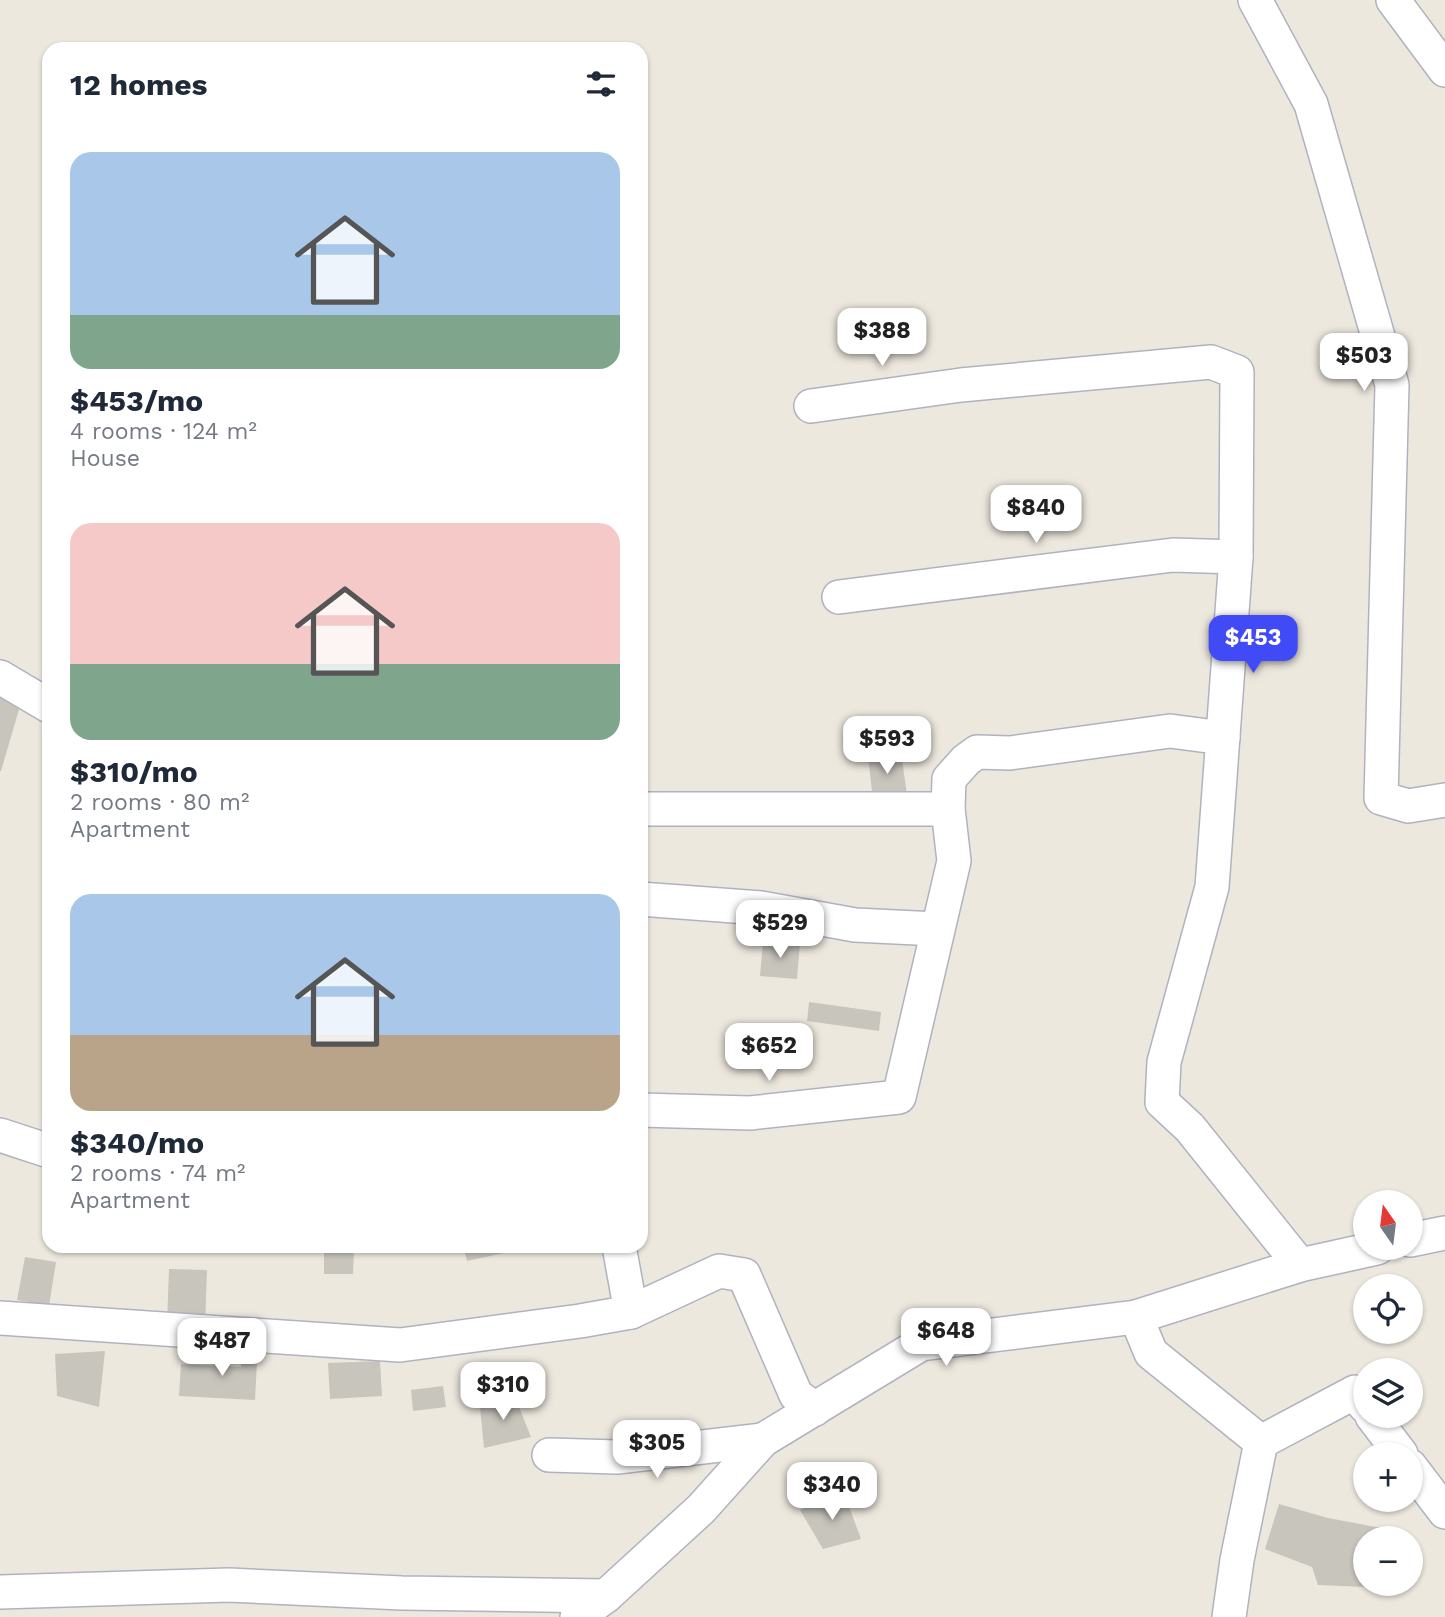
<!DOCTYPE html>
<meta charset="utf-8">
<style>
:root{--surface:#fff;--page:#f2f2f3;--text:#1f2937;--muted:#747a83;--accent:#414af7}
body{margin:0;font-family:"Work Sans",sans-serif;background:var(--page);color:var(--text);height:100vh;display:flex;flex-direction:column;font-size:26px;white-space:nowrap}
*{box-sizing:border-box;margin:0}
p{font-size:23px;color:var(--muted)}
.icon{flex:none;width:38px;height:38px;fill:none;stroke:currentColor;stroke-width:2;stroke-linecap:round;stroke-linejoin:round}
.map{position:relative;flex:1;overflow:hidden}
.drawer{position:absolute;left:42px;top:42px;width:606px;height:1211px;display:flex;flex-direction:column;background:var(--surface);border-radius:21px;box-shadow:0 2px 5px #0004}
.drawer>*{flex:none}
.needle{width:46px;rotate:346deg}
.controls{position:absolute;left:1353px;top:1190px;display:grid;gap:14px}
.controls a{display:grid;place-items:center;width:70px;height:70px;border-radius:50%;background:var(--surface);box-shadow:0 2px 5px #0004;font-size:35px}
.price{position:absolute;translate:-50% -60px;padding:0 16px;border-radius:14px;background:#fff;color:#222;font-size:23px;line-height:46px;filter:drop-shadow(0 2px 4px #0008)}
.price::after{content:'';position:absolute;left:50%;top:42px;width:21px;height:16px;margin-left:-10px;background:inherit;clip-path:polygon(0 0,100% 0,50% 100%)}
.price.on{background:var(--accent);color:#fff}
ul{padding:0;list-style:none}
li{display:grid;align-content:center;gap:14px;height:371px;padding:0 28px}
li span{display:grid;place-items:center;height:217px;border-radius:21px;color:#555}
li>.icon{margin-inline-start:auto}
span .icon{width:126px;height:126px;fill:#fffc;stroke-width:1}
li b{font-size:30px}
h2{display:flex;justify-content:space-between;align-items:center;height:84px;padding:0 28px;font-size:30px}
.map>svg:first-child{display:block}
</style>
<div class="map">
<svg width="1445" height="1617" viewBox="0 0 1445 1617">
<rect width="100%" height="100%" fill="#ede8de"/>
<g fill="#c8c5bd">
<path d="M0,690L23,696L1,771H0Z"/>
<path d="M901,752L907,795L873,800L868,756Z"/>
<path d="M763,941L800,943L797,979L760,976Z"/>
<path d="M809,1002L881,1012L879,1031L807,1021Z"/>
<path d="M324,1246H354L353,1274H324Z"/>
<path d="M463,1246H512L513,1251L467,1261Z"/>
<path d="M25,1257L56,1262L49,1306L17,1300Z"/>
<path d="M169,1269L207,1270L205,1326L167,1324Z"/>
<path d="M243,1343L258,1344L255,1400L179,1396L181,1364L241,1367Z"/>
<path d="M105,1351L99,1407L57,1396L55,1354Z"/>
<path d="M380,1361L382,1396L330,1399L328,1363Z"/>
<path d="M443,1386L446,1407L413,1411L411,1390Z"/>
<path d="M514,1394L531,1437L484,1448L480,1407Z"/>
<path d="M844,1493L861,1539L823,1549L800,1510Z"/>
<path d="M1279,1504L1328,1518L1387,1529L1384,1538H1365V1587L1318,1585L1312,1567L1265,1549Z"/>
</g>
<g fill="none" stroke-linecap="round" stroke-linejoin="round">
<defs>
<g id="minor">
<path d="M1255,0L1311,104L1392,385L1381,798L1408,806L1445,800"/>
<path d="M1393,0L1445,70"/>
<path d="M811,406L961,385L1211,362L1237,372L1236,557L1212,887L1164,1062L1162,1102L1190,1128L1300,1265"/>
<path d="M839,597L1173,555L1236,557"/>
<path d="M0,677L49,706"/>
<path d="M640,809H948"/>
<path d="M640,899L761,908L855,925L937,929"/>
<path d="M640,1110L750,1113L899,1097L954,861L948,809L949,779L966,760L977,752L1010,753L1170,731L1223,738"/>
<path d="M0,1135L49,1151"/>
<path d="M1410,1240L1445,1233"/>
<path d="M619,1246L631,1312"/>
<path d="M1136,1317L1151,1353L1261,1442L1237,1560L1229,1617"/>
<path d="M0,1318L400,1345L580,1321L631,1312L719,1271L744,1275L796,1395L815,1409"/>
<path d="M1372,1416L1401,1454"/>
<path d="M1261,1442L1355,1392L1365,1406"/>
<path d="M549,1455L617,1457L763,1440"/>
<path d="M1410,1466L1445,1512"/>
<path d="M0,1592L229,1585L402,1593L606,1596"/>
<path d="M577,1617L606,1596L701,1509L763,1440L921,1344L1136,1317L1300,1265L1377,1248"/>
</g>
</defs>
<use href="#minor" stroke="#b1b2bf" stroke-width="36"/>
<use href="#minor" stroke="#fff" stroke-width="33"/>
</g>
</svg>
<div class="controls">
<a><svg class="needle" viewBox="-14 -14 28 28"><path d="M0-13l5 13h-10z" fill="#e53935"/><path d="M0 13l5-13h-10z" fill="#747a83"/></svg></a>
<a><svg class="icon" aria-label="locate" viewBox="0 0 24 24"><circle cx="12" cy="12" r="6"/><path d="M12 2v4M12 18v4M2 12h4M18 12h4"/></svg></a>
<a><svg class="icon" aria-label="layers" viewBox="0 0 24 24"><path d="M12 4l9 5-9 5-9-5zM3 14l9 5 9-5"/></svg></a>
<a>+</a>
<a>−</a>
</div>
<b class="price" style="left:882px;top:368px">$388</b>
<b class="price" style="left:1364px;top:393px">$503</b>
<b class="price" style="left:1036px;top:545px">$840</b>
<b class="price on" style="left:1253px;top:675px">$453</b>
<b class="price" style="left:887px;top:776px">$593</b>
<b class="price" style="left:780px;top:960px">$529</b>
<b class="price" style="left:769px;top:1083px">$652</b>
<b class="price" style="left:946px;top:1368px">$648</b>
<b class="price" style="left:222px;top:1378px">$487</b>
<b class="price" style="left:503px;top:1422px">$310</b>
<b class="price" style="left:657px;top:1480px">$305</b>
<b class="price" style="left:832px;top:1522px">$340</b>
<section class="drawer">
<h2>12 homes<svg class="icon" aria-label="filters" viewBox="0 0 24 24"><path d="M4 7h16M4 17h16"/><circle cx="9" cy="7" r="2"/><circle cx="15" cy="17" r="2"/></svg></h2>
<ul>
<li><span style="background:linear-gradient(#a9c7e8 75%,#7fa58c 0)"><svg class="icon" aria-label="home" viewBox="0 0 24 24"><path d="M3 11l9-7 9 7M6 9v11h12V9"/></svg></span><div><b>$453/mo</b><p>4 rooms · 124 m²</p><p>House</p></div></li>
<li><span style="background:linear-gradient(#f6c9c9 65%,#7fa58c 0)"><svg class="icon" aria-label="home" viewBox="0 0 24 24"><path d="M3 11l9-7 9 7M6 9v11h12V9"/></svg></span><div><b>$310/mo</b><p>2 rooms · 80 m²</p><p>Apartment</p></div></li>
<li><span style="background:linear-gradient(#a9c7e8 65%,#b9a48a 0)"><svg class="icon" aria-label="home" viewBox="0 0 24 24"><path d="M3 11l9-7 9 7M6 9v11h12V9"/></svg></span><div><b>$340/mo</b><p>2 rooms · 74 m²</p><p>Apartment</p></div></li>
</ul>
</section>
</div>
